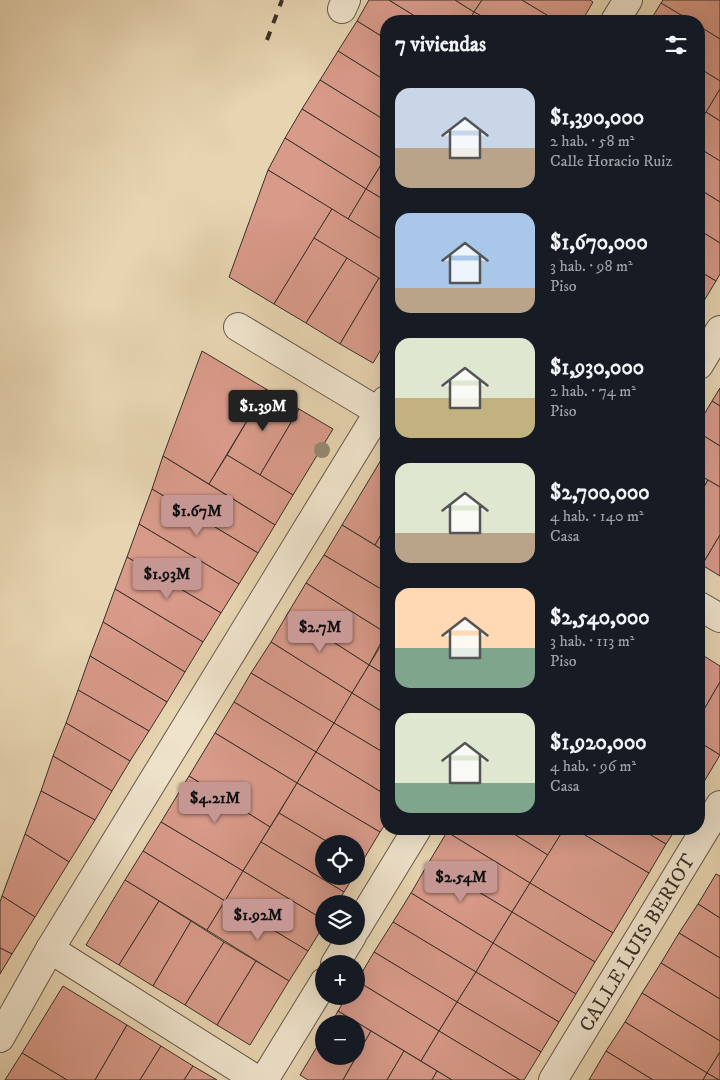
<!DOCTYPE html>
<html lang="es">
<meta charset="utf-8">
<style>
:root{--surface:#171b24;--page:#20242c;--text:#f1f3f6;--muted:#9ea1a6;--accent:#c59692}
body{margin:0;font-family:"IM FELL DW Pica",serif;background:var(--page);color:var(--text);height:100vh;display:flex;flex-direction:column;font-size:19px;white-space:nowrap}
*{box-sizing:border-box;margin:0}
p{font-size:16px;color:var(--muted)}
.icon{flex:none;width:28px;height:28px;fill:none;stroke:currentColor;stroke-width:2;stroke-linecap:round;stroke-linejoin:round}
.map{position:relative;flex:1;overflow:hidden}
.details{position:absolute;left:380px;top:15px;width:325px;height:820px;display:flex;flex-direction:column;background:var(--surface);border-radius:20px;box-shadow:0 5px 20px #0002}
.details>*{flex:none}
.fabs{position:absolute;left:315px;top:835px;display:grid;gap:10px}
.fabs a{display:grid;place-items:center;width:50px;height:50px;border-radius:50%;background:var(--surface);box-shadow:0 5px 20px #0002;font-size:25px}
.price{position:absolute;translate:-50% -42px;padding:0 11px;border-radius:5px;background:var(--accent);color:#111;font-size:16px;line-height:32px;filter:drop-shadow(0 1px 2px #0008)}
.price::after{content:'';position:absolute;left:50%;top:30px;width:15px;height:11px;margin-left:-8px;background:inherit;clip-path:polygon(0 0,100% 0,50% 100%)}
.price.on{background:#222;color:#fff}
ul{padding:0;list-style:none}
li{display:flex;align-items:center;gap:15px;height:125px;padding:0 15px}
li span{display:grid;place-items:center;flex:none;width:140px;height:100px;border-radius:15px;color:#555}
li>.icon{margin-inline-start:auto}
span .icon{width:60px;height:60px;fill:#fffc;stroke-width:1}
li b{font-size:21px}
h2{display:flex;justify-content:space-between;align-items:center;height:60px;padding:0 15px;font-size:21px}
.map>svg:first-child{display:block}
</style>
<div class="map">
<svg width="720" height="1080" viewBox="0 0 720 1080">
<rect width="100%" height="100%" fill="#e7d4b1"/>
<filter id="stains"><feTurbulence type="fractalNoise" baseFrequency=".004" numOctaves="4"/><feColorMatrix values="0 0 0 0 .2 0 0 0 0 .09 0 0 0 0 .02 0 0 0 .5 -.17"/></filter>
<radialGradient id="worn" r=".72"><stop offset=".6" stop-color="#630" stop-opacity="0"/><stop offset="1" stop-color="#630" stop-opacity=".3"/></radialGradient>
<g fill="#d89a89" stroke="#3a3028">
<path d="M369,0H389L423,21H386V39L357,21Z"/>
<path d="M389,0H455L474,12L469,21H423Z"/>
<path d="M455,0H482L474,12Z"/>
<path d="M482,0H522L557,21H490L474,12Z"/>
<path d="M522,0H590L593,2L582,21H557Z"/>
<path d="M663,0H720V39L699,26V21H691L661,3Z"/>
<path d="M661,3L691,21H650Z"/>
<path d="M474,12L490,21H469Z"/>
<path d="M357,21L386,39V81L338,51Z"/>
<path d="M699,26L720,39V81L699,68Z"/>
<path d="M338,51L386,81V121L320,80Z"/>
<path d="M699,68L720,81V89L699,124Z"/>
<path d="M320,80L386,121V157L384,160L302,109Z"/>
<path d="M720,89V121L706,112Z"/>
<path d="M302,109L384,160L366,189L285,138Z"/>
<path d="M706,112L720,121V161L699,148V124Z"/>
<path d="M285,138L366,189L348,219L268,170Z"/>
<path d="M699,148L720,161V202L699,189Z"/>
<path d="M386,157V201L366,189Z"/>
<path d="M268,170L332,209L274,304L229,277Z"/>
<path d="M366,189L386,201V242L348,219Z"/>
<path d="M699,189L720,202V243L699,230Z"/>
<path d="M332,209L386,242V283L314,238Z"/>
<path d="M699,230L720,243V274L716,281L699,271Z"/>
<path d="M314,238L347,258L306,323L274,304Z"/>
<path d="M347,258L379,278L340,344L306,323Z"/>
<path d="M699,271L716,281L699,309Z"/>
<path d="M379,278L386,283V341L373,363L340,344Z"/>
<path d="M202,351L266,389L209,484L163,456Z"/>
<path d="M720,388V406L712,401Z"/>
<path d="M266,389L299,409L260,475L227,455Z"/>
<path d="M712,401L720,406V446L699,433V423Z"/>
<path d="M299,409L333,429L293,495L260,475Z"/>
<path d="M699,433L720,446V487L699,475Z"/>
<path d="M227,455L293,495L275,525L209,484Z"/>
<path d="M163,456L275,525L258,553L152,489Z"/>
<path d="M381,460L386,463V526L375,545L342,525Z"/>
<path d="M699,475L708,480L699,496Z"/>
<path d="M708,480L720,487V535L702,565L699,563V496Z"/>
<path d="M152,489L258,553L239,584L139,524Z"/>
<path d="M139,524L239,584L221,613L127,557Z"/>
<path d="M342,525L386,552V592L324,555Z"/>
<path d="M386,526V552L375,545Z"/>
<path d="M720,535V576L702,565Z"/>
<path d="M324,555L386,592V633L306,583Z"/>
<path d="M127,557L221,613L203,642L115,589Z"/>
<path d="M306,583L386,633L369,665L288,613Z"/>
<path d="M115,589L203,642L185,672L103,622Z"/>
<path d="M288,613L369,665L352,693L271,642Z"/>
<path d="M103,622L185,672L167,702L90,656Z"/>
<path d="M386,637V675L369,665Z"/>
<path d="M271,642L352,693L334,723L251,673Z"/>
<path d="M699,653L720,666V682L699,718Z"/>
<path d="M90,656L167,702L149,731L78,690Z"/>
<path d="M369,665L386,675V714L352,693Z"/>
<path d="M251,673L334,723L316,752L234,702Z"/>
<path d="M720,682V755L699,742V718Z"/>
<path d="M78,690L149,731L130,761L66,723Z"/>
<path d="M352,693L386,714V754L334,723Z"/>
<path d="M234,702L316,752L297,783L215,733Z"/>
<path d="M66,723L130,761L112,791L53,756Z"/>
<path d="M334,723L386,754V795L316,752Z"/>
<path d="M215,733L297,783L270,827L189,776Z"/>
<path d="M699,742L720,755L702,785L699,782Z"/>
<path d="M316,752L386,795V823L380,832L297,783Z"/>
<path d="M53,756L112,791L95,820L41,791Z"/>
<path d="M189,776L270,827L243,871L161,822Z"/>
<path d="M297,783L380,832L362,862L356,859V844H331L279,813Z"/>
<path d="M41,791L95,820L69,862L25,834Z"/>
<path d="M279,813L331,844H324V876H354L344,892L261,842Z"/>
<path d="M161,822L243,871L225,901L143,851Z"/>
<path d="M450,829H506L548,855L530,883L447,832Z"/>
<path d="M506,829H564L548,855Z"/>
<path d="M564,829H575L649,873L613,933L530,883Z"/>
<path d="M575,829H641L666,844L649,873Z"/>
<path d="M641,829H676L666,844Z"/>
<path d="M447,832L530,883L512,912L429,862Z"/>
<path d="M25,834L69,862L35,917L2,896Z"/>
<path d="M261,842L344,892L337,904H324V920L243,871Z"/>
<path d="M143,851L225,901L207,930L125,880Z"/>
<path d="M356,859L362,862L356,872Z"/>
<path d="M429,862L512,912L493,943L411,893Z"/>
<path d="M243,871L324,920V925L308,951L225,901Z"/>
<path d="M716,874L720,876V918L698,904Z"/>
<path d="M125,880L159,901L119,965L86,945Z"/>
<path d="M530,883L613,933L595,962L512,912Z"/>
<path d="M411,893L493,943L476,972L393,922Z"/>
<path d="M2,896L35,917L12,954L0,948V902Z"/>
<path d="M159,901L191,921L153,986L119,965Z"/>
<path d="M225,901L308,951L289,981L207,930Z"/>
<path d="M698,904L720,918V958L679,933Z"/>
<path d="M512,912L595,962L576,994L493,943Z"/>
<path d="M191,921L224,942L185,1005L153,986Z"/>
<path d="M393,922L476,972L457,1002L374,952Z"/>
<path d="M679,933L720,958V999L661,963Z"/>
<path d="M224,942L256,961L217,1025L185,1005Z"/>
<path d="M493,943L576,994L559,1022L476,972Z"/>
<path d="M0,948L12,954L0,974Z"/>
<path d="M374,952L457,1002L439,1031L357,981Z"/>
<path d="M256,961L289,981L250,1045L217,1025Z"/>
<path d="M661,963L720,999V1041L642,993Z"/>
<path d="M476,972L559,1022L541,1052L457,1002Z"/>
<path d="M357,981L439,1031L421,1061L338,1011L347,996H356Z"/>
<path d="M63,986L127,1025L95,1080H67L22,1053Z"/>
<path d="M642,993L720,1041V1052L707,1073L625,1022Z"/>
<path d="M457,1002L541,1052L524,1080H520L439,1031Z"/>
<path d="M338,1011L371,1031L343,1080H308L300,1075L324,1035V1056H356V1024H331Z"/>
<path d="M625,1022L707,1073L703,1080H653L606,1051Z"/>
<path d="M127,1025L161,1046L140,1080H95Z"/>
<path d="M371,1031L404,1051L387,1080H343Z"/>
<path d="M439,1031L520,1080H452L421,1061Z"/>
<path d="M161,1046L193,1066L184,1080H140Z"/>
<path d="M404,1051L437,1071L432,1080H387Z"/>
<path d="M606,1051L653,1080H589Z"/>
<path d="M720,1052V1080H719L707,1073Z"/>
<path d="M22,1053L67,1080H5Z"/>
<path d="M193,1066L217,1080H184Z"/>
<path d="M437,1071L452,1080H432Z"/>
<path d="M707,1073L719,1080H703Z"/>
</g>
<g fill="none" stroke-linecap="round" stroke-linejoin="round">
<defs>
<g id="street">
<path d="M342,9L346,0"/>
<path d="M615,21L628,0"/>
<path d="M238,327L386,416"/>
<path d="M699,365L720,330"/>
<path d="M699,606L720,618"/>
<path d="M356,929L417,829"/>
<path d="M50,949L257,1080"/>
<path d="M335,964L352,936"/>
<path d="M0,1038L50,949L386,400"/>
<path d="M264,1080L324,982"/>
<path id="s1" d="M553,1080L720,805"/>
</g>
</defs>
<use href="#street" stroke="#65594a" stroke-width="30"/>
<use href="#street" stroke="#efe3cc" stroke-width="28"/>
<path stroke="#3a3028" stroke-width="4" stroke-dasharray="9 9" stroke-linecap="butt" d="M267,40L282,0"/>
</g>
<circle fill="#948971" cx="322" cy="450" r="8"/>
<g text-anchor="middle" stroke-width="4.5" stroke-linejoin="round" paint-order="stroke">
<g font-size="20" fill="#3a3028" stroke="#efe3cc">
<text dy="7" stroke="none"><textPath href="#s1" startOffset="161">CALLE LUIS BERIOT</textPath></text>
</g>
</g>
<rect width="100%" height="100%" filter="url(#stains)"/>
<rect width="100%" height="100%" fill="url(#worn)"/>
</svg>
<div class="fabs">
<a><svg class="icon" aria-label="locate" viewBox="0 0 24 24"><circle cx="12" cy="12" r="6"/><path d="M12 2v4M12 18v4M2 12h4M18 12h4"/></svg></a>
<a><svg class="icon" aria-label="layers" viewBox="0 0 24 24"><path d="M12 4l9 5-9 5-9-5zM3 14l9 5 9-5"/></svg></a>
<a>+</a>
<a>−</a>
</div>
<b class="price on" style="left:263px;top:432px">$1.39M</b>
<b class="price" style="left:197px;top:537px">$1.67M</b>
<b class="price" style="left:167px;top:600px">$1.93M</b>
<b class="price" style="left:320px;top:653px">$2.7M</b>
<b class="price" style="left:215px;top:824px">$4.21M</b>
<b class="price" style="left:461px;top:903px">$2.54M</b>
<b class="price" style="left:258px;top:941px">$1.92M</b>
<section class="details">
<h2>7 viviendas<svg class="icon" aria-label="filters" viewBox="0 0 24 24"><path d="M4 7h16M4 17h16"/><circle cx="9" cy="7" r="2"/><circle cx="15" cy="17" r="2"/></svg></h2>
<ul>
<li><span style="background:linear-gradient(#c9d6e8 60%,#b9a48a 0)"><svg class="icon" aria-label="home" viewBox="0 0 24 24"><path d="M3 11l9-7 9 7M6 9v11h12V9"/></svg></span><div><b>$1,390,000</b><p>2 hab. · 58 m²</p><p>Calle Horacio Ruiz</p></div></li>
<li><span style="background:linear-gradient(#a9c7e8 75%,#b9a48a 0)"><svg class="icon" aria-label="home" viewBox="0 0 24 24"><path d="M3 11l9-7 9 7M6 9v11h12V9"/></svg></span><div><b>$1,670,000</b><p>3 hab. · 98 m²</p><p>Piso</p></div></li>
<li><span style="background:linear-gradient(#dfe7d0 60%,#c2b280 0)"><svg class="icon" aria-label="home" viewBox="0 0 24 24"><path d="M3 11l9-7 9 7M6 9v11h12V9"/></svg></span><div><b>$1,930,000</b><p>2 hab. · 74 m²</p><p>Piso</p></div></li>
<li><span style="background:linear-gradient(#dfe7d0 70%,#b9a48a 0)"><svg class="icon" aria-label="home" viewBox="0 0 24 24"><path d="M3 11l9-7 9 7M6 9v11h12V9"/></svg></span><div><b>$2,700,000</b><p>4 hab. · 140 m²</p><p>Casa</p></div></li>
<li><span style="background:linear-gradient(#ffd9b3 60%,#7fa58c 0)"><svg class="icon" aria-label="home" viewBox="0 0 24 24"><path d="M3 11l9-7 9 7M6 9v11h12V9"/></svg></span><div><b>$2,540,000</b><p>3 hab. · 113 m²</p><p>Piso</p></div></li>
<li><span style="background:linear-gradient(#dfe7d0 70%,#7fa58c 0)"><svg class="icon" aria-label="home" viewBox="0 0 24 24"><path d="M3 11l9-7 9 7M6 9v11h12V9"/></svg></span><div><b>$1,920,000</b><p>4 hab. · 96 m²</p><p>Casa</p></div></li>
</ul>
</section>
</div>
